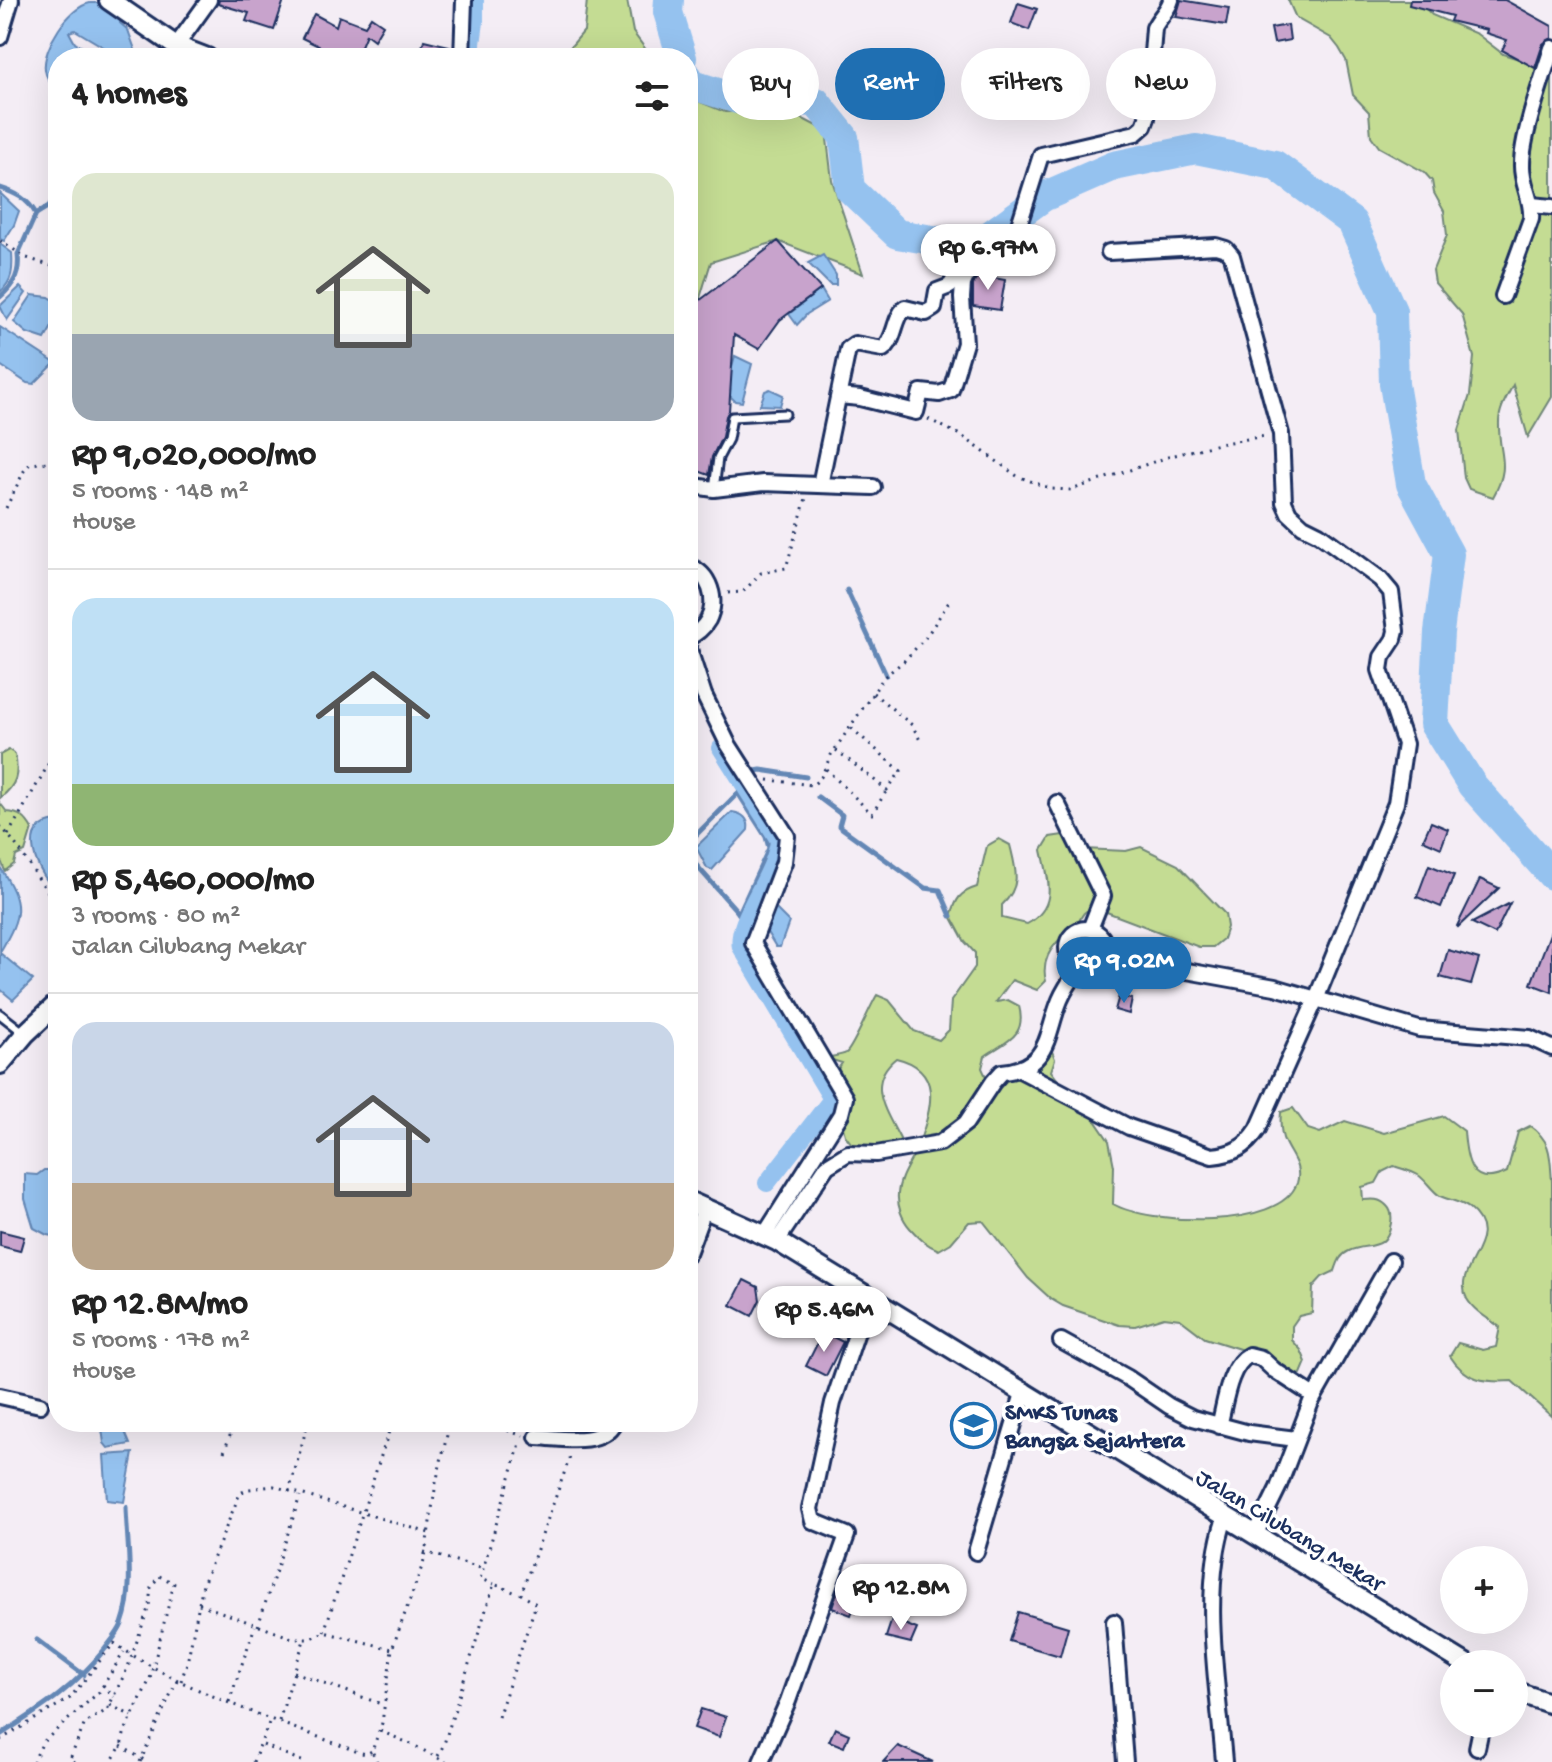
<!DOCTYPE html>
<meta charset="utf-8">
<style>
:root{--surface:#fff;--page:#f6f6f6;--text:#222;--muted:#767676;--line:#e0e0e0;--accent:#1f6fb2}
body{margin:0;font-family:"Gochi Hand",sans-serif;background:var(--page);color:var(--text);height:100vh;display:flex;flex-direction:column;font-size:30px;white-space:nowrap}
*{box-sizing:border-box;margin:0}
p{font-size:26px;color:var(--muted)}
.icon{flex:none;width:44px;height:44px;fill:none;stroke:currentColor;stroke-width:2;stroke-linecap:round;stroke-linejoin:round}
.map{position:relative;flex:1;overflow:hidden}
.sheet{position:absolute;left:48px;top:48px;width:650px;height:1384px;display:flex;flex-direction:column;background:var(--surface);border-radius:32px;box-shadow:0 8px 32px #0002}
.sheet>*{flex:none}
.guide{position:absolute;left:722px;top:48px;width:710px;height:72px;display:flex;gap:16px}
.fabs{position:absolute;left:1440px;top:1546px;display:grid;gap:16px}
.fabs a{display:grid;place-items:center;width:88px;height:88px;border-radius:50%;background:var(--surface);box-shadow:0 8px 32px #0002;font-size:40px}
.price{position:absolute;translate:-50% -68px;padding:0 18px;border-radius:28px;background:#fff;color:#222;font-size:26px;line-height:52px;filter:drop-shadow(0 2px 4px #0008)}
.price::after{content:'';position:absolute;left:50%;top:48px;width:24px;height:18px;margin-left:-12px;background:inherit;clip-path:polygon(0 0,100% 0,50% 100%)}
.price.selected{background:var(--accent);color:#fff}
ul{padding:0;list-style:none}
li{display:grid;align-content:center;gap:16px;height:424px;padding:0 24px}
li+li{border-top:2px solid var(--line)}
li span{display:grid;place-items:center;height:248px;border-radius:24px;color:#555}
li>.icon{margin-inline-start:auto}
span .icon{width:144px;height:144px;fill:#fffc;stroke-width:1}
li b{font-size:34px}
h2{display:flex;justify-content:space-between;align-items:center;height:96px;padding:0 24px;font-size:34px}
.pill{padding:0 28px;border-radius:36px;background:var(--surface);box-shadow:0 8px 32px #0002;font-size:28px;line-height:72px}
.pill.selected{background:var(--accent);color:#fff}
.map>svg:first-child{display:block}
</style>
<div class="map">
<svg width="1552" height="1762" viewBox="0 0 1552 1762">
<rect width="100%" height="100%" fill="#f4edf5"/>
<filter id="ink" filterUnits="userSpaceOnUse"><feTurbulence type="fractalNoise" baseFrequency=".0125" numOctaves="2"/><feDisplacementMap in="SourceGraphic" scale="16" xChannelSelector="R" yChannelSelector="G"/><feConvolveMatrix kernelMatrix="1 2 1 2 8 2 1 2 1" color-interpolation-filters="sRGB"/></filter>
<g filter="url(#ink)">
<g fill="#c4dc93" stroke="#708678" stroke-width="2">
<path d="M587,0H627L633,32L652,58H561L584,31Z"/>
<path d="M1288,0H1417L1432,15L1477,34L1503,54L1538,65L1539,60L1552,64V397L1528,437L1513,385C1507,397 1499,409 1499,422C1498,456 1512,463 1493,497L1469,489L1464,478L1459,430L1470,395L1474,357L1462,314L1435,283L1433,270L1447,235L1444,211L1434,193L1432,181L1424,172L1379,147L1371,136L1369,112L1353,95L1346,60L1339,48L1331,38L1296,18Z"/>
<path d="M688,97L725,112H790L826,131L832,180L863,274L778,241L711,262L692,324L688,322Z"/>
<path d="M9,750L15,754C19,774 17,785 0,798V755Z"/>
<path d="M0,803L7,812C20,813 26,818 32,829L25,852L16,856L14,864L5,871L0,858Z"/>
<path d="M1063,835L1084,849L1126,851L1141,847L1178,865L1225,914L1227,927L1223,939L1213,947H1199L1104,911C1079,908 1086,912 1075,928C1074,929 1065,934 1064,935C1050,948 1041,962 1046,981L1037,990L1012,980L996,1002L1008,1000L1019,1006C1027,1036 1007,1041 985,1056L982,1068L987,1079L1001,1077L1023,1058L1050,1046L1055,1059L1051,1071L1067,1092L1094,1119L1109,1141L1114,1166L1113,1204C1148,1224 1280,1231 1297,1183C1302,1167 1291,1156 1285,1143C1280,1133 1280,1123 1281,1112L1293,1108L1308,1129L1320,1133L1345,1121L1384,1133L1444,1116L1464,1131C1466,1159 1470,1190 1507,1172L1518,1132L1530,1126C1552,1141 1550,1157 1552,1182V1417L1512,1381C1485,1383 1465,1380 1450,1356L1458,1343L1483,1350L1496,1347L1500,1327C1489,1319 1474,1311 1467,1299C1450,1267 1508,1240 1469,1208C1461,1202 1449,1200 1440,1196C1431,1190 1426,1180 1418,1175C1411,1171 1402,1169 1394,1166L1382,1172L1376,1183L1362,1187L1363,1200C1372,1199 1380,1198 1387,1206C1391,1210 1392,1217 1391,1223C1386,1253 1368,1242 1349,1251C1340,1255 1338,1262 1335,1271L1322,1277L1313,1287L1312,1313L1299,1316L1292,1326V1340L1301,1350L1306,1362L1301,1374L1287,1377L1252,1353L1205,1338L1180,1319L1164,1317L1135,1326L1119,1325L1063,1306L1051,1299L1028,1278L983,1221L969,1222L951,1243L939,1250C926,1245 920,1239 910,1228C902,1219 897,1206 898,1194C899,1175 913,1160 919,1143C932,1107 943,1069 896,1058C865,1083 886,1111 900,1139L896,1150L854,1147L845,1135L841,1121L827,1106L832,1099L829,1082L842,1063L826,1058C832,1056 841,1056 846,1053C853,1048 870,1006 877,995L889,1000L914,1031L939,1040L949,1030L951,1001L975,967V953L965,942L951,916C956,899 960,892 977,887L987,846L999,839L1010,845C1016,870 1022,886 1002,905V918L1027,924C1059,906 1048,879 1042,850L1050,837Z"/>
</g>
<g fill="#95c2ef" stroke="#6487b5" stroke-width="2">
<path d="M90,3H103L121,17L120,23L128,30L138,58H122L75,30L69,32L75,43L102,58H58V92C52,86 46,79 45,70C42,48 69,7 90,3Z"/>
<path d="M0,193L19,211L14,225L4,241L0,239Z"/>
<path d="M0,244L12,253C13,269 13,281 0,292Z"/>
<path d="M823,255L836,275V285H830L808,263Z"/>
<path d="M20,287L26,293L7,320L0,306Z"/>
<path d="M821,289L828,301L807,314L797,325L789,314Z"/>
<path d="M32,295L49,297L57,302L58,316L45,339L27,333L14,322Z"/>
<path d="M0,327L55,363L34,384L27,383L0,365Z"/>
<path d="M735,356L752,364L742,402L735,401L725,391Z"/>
<path d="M770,389L783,395L780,406L760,405L765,391Z"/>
<path d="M732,812C742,813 750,819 748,830L712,870L707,868L696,847Z"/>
<path d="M58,821V893C37,874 14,824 58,821Z"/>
<path d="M0,867C24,905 22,914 0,952Z"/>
<path d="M771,904L789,922L780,947H776L760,921Z"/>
<path d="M0,953L33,980L13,1000L0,989Z"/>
<path d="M44,1170H58V1237L47,1235L34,1228L25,1199V1174L37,1175Z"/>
<path d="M101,1422H121L130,1444L108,1448L104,1443Z"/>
<path d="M133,1453L124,1502L107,1500L104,1455Z"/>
</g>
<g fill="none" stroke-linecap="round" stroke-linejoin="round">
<g stroke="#6487b5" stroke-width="5">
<path d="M0,188C16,193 28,199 36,214"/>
<path d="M19,252L36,214L49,206L58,193"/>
<path d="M0,297C15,284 20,273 18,254"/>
<path d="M847,590L886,675"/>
<path d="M752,777L755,771L761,770L806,777"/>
<path d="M818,797L842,815L839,826L925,888L940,890L951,916"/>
<path d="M688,843L738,793L766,837L769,848L739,913"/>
<path d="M688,856L736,910L765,948L813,1032"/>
<path d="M37,1640L84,1675"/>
<path d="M0,1735C42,1708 73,1689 105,1649C111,1641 118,1634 122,1624C135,1589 127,1543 126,1507"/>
</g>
<g stroke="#95c2ef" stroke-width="18">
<path d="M470,58L475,22V0"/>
<path d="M721,748L779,840C777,873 735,921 741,947L832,1099L767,1183"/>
</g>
<g stroke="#95c2ef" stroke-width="30">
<path d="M669,0L668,12L682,58"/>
<path d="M688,77L690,84L737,99L816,102L844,137L850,189L897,234L974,247L1043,197L1114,166L1196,149L1275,165L1352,222L1392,311L1394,384L1411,484L1449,554L1439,632L1434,724L1472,785L1552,875"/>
</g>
</g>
<g fill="#c8a3cc" stroke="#1b2f5e" stroke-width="2">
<path d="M219,0H284L274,30L246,21L249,13L218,4Z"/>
<path d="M1181,0L1229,8L1226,25L1176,17Z"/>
<path d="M1410,0H1505L1552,26V38L1543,44L1535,68L1502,50L1507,40L1486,33L1487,30L1450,21L1452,16L1409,5Z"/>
<path d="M1018,3L1037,9L1029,30L1011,23Z"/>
<path d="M314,14L336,26L339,16L365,26L371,17L383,25L374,40L366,34L356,58H331L333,53L302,38Z"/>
<path d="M1288,25L1290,40L1274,43L1271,28Z"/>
<path d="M424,40L449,46L446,58H419Z"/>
<path d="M778,241L821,289L780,320L759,349L734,335L729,411L726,416L722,437L712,457L709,475L690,468L688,323L692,324L699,301Z"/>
<path d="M978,275L1005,280L1000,310L973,306V285Z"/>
<path d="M1431,822L1448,829L1441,848L1423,840Z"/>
<path d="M1429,865L1454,875L1441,907L1417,897Z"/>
<path d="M1480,879L1499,888L1458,927L1457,926Z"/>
<path d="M1510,903L1495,934L1472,923Z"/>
<path d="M1551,931L1552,932V992L1531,984Z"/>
<path d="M1448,950L1479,959L1471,985L1440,977Z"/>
<path d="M1119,996L1132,999L1129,1014L1115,1010Z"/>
<path d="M0,1231L24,1237L20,1251L0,1246Z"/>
<path d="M744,1280L758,1287L760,1300L752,1316L731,1305Z"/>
<path d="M823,1332L843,1342L826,1376L806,1366Z"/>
<path d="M842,1578L862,1585L851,1615L832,1608Z"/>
<path d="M1018,1612L1068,1627L1060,1656L1009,1641Z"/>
<path d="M892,1619L917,1629L911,1643L886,1637Z"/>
<path d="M701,1709L726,1717L719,1737L694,1728Z"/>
<path d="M835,1728L849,1734L844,1747L829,1741Z"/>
<path d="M898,1746L933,1762H883Z"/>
</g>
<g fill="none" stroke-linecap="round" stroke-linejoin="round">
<defs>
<g id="service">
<path d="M714,489L718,458L728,439L732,417L785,414"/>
<path d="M0,1014L23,1032"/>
</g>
<g id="minor">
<path d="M0,37L11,0"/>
<path d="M176,46L209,0"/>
<path d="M462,58L464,0"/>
<path d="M1532,205L1552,207"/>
<path d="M1503,296L1531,219C1533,199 1521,184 1522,164C1522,135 1543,77 1552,48"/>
<path d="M839,396L860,398L916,412L921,392L939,394L951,390L965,343L962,298L963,284L970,268"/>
<path d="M688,485L714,489L763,483L873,487"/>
<path d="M820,485L848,349L855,344L883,349C896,340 893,319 905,308L926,313L934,308L937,291L950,286L961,267C972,268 1004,255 1012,247L1041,155L1136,133L1144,126L1147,118L1154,28C1159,17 1168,11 1171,0"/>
<path d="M688,566C710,573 718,600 708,620C703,629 696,633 688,638"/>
<path d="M688,646L704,695L728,744L787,836L784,862L753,943L845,1098L841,1114L765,1234"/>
<path d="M1057,803L1103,896L1090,929"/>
<circle cx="1086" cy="948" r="19"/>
<path d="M1104,956L1275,987L1419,1029L1530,1038L1552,1048"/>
<path d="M1020,1070L1129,1127L1212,1156C1234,1154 1246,1147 1258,1129L1316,999L1396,803L1405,744L1380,670L1382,657L1394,639L1396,631L1391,592L1380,579L1319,534L1303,526L1289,513L1284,502L1281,434L1232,256L1226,249L1216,246L1109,252"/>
<path d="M777,1241L827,1166L848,1153L876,1154L940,1143L966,1123L993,1082L1002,1072C1050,1068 1046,1034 1060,1000C1065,988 1073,977 1080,967"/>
<path d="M688,1253L705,1207"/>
<path d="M1061,1341L1128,1378L1169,1406L1193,1418L1249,1433L1296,1439"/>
<path d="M0,1396L40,1405"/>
<path d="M1219,1426C1225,1405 1228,1366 1249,1355L1261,1358L1274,1370L1314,1396"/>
<path d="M537,1437C559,1438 602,1447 614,1422"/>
<path d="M1255,1535L1278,1488L1311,1402L1391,1261"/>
<path d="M976,1552L1024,1390"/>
<path d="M1114,1622L1125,1762"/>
<path d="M1477,1748L1482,1724"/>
<path d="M761,1762L788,1701L847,1535L813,1521L810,1509L833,1403L869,1296"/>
<path d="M1224,1762C1218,1685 1200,1591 1225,1518"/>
</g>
<g id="tertiary">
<path d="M109,0L176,46L207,58"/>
<path d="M0,1064L25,1034L58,1003"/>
<path d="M688,1201L777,1241L1466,1664"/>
<path d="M1514,1691L1552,1704"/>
</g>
</defs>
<use href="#service" stroke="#1b2f5e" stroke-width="13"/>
<use href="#minor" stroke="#1b2f5e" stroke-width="20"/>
<use href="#tertiary" stroke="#1b2f5e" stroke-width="24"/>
<g stroke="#1b2f5e" stroke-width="3" stroke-dasharray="2 6" stroke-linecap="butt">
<path d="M0,241L27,258L58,268"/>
<path d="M928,419L962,436L1017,476L1052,489L1071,490L1171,456L1218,444L1265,436"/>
<path d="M6,508L24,471L30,464L58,461"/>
<path d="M728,593L743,592L761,573L786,568L806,498"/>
<path d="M873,693L912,725L921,742"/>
<path d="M836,750L887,790L901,771L850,727"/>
<path d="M826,769L872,814L887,790"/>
<path d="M768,780L813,785L821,777L831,755L884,677L904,661L926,637L949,602"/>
<path d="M0,826C23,849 36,880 58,904"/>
<path d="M8,835L47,767L58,740"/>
<path d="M485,1422L523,1436"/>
<path d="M224,1452L235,1422"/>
<path d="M289,1492L308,1422"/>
<path d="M424,1552L484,1569"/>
<path d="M494,1584L480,1579L521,1440"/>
<path d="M199,1604L295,1639H310L324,1632L392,1649"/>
<path d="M258,1626L300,1496"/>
<path d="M324,1632L390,1428"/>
<path d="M294,1672L384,1705"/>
<path d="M181,1681L187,1663L203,1584L240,1493L249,1489L274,1486L429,1533"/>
<path d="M103,1685L114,1697"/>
<path d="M229,1702L255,1626"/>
<path d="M110,1705L132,1716"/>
<path d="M498,1717L536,1604L521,1594L571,1454"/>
<path d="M279,1721L304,1640"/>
<path d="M380,1731L411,1744L446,1762"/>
<path d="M0,1740L70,1698L114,1643C186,1693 276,1720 358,1752L366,1754L372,1751"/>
<path d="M263,1745L304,1762"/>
<path d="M121,1746L147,1762"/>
<path d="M438,1756L444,1744L494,1584L519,1594"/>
<path d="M33,1762L43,1742L99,1692L124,1652"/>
<path d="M75,1762L70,1759L85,1723L107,1710L128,1667L149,1606L151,1587L159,1576L174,1583L150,1679L125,1731L121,1746L111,1762"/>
<path d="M140,1762L177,1680"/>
<path d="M253,1762L271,1718"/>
<path d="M377,1762L372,1751L382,1723L392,1649L424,1561L436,1483L450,1422"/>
</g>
<use href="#service" stroke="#fff" stroke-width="7"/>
<use href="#minor" stroke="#fff" stroke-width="14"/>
<use href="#tertiary" stroke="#fff" stroke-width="18"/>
</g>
</g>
<defs>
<symbol id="school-ring" viewBox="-11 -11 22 22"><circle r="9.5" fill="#fff" stroke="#1f6fb2" stroke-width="1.5"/><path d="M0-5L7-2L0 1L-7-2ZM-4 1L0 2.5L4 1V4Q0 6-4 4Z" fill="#1f6fb2"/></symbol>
</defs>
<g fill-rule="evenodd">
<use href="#school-ring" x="948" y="1400" width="51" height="51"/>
</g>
<g text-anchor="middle" stroke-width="7" stroke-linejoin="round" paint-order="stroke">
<g font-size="24" font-weight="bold" fill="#1b2f5e" stroke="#fff" text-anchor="start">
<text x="1005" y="1419">SMKS Tunas<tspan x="1005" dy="28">Bangsa Sejahtera</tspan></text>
</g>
<g font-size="24" fill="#1b2f5e" stroke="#fff">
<text transform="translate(1291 1529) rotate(31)" y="8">Jalan Cilubang Mekar</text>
</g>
</g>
</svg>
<div class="fabs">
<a>+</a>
<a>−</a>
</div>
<b class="price" style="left:988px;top:292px">Rp 6.97M</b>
<b class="price selected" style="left:1124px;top:1005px">Rp 9.02M</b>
<b class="price" style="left:824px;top:1354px">Rp 5.46M</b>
<b class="price" style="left:901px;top:1632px">Rp 12.8M</b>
<div class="guide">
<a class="pill">Buy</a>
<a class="pill selected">Rent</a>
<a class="pill">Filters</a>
<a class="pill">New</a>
</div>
<section class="sheet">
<h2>4 homes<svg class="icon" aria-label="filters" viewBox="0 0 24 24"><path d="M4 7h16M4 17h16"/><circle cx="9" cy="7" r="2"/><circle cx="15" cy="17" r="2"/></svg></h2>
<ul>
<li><span style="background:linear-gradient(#dfe7d0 65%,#9aa5b1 0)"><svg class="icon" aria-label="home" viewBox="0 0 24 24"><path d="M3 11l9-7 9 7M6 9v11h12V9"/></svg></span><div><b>Rp 9,020,000/mo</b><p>5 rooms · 148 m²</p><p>House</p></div></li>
<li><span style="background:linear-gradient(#bfe0f5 75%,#8fb573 0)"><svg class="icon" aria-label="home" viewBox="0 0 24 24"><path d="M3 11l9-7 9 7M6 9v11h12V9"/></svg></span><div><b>Rp 5,460,000/mo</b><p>3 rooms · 80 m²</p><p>Jalan Cilubang Mekar</p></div></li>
<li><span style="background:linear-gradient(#c9d6e8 65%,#b9a48a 0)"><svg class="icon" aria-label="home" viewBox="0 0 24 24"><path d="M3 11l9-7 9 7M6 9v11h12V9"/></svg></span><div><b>Rp 12.8M/mo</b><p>5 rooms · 178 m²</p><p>House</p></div></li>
</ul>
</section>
</div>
